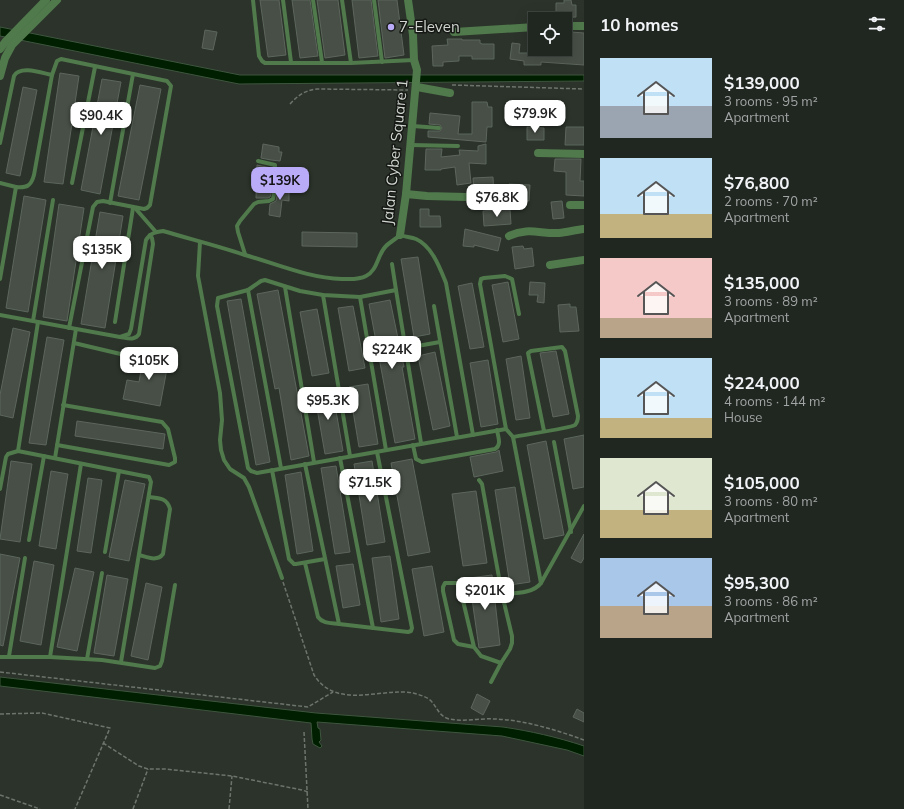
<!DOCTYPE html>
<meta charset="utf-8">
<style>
:root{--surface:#202620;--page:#2d322d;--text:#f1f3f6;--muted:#a2a5a5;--line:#3d433e;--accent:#b9abf7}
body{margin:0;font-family:Mulish,sans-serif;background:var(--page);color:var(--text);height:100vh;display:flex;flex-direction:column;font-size:15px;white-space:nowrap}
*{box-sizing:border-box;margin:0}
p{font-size:13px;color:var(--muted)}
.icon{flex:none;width:22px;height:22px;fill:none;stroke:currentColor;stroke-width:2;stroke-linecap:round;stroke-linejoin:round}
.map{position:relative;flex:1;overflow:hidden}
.sheet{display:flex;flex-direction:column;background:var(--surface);width:320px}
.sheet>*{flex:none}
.controls{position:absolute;left:528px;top:12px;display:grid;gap:8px}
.controls a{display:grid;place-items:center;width:44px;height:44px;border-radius:0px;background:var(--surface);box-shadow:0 4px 16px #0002,0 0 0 1px var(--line);font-size:20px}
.price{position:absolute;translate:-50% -34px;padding:0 9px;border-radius:8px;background:#fff;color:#222;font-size:13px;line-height:26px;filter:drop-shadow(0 1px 2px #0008)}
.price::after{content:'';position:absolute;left:50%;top:24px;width:12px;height:9px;margin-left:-6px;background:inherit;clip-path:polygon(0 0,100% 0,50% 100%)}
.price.on{background:var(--accent);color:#111}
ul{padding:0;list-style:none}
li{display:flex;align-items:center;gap:12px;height:100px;padding:0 16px}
li span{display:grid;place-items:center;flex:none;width:112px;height:80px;border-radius:0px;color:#555}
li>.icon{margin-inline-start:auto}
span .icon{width:48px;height:48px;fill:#fffc;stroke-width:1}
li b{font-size:17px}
h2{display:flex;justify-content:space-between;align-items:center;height:48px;padding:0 16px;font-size:17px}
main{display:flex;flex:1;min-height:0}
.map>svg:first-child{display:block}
</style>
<main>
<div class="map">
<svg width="584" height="809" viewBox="0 0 584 809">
<rect width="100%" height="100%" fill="#2b332a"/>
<g fill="#001e00" stroke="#3e553e">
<path d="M0,27L240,75H584V81L239,84L0,36Z"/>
<path d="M0,677L316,713L503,727C530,731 557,737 584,746V756L567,750L502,736L317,722L318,728L320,729L321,740L319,742L322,746L320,748L313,744L312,739L311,723L0,686Z"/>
</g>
<g fill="#474f46" stroke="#5d665c">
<path d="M260,0H279L286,55L268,57Z"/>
<path d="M292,0H310L318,56L300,58Z"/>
<path d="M317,0H338L345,55L325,58Z"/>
<path d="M352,0H371L378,56L359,58Z"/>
<path d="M378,0H397L404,55L385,58Z"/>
<path d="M564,0H571L572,5H576V17L556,18V3H564Z"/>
<path d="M205,30L217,32L213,50L202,48Z"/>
<path d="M571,32L584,33V65L541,62V65H524V61L510,59L512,43L520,44L519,53H546V49H570Z"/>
<path d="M447,39H462V40H480V43L482,44H494V59H472V56H459V61L443,62V66H433L432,46L448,45Z"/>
<path d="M60,73L79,76L63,184L44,182Z"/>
<path d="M102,79L121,82L100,194L81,190Z"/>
<path d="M140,85L161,89L139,200L118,196Z"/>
<path d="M23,87L37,90L20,176L6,173Z"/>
<path d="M472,102H487L488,107H492V127H487L486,142L428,137V131H440L442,128L440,125L429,124L430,113L460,116L458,134H472Z"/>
<path d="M527,127L544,128V140H527Z"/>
<path d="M566,127H584V145H565Z"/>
<path d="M263,144L279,147V152H282L280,161L271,160L261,158Z"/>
<path d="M486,144V164L469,163L471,183L457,185L455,167L441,169V170H425L426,149H442L441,157L460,155L459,150L478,151V146Z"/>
<path d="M555,159H581L580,181H584V196L566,195V172L554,171Z"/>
<path d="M257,165L271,168V194L270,197L268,198H256Z"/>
<path d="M493,177L494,196L483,197L482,190L474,191L473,178Z"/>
<path d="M509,184L530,185L529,201L508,199Z"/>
<path d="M282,185H289V201L282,200L280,217L269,215L270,204L276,201L278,190H282Z"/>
<path d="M24,196L46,200L28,312L6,308Z"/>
<path d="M562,201L564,218L553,219L551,202Z"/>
<path d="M59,204L84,208L67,321L43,317Z"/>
<path d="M420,209H429V216H440L441,227H420Z"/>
<path d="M510,209L511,224L484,226L483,211Z"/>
<path d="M100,212L123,216L105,328L81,324Z"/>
<path d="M465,229L501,238L498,251L474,245V247L463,246Z"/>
<path d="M302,232L357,233V247L302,246Z"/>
<path d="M523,246L524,249L532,248L534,266L515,269L512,247Z"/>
<path d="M418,257L430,334L414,337L401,259Z"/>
<path d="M508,282L519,339L503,342L492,285Z"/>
<path d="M530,282L545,283L544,303L537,302L538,295H529Z"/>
<path d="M472,283L484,347L470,349L458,286Z"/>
<path d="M278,290L309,456L291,460L279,388L275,389L257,294Z"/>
<path d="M241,299L270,462L256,465L227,301Z"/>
<path d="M390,300L404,367H402L415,439L395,443L369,304Z"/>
<path d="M570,304V307H576L579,331L560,332L558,305Z"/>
<path d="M353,306L365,368L349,371L338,308Z"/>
<path d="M317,309L329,373L312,376L300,312Z"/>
<path d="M13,328L30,332L13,418L0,415V395Z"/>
<path d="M47,337L64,340L46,445L29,443Z"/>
<path d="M556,351L569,414L553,417L540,353Z"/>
<path d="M435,352L450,426L433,430L418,356Z"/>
<path d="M144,353L169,358L160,406L123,399L127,380L139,382Z"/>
<path d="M521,356L530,418L516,420L506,359Z"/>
<path d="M488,360L498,424L481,427L470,363Z"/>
<path d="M368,384L378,444L359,447L349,387Z"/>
<path d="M332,388L343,451L325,454L314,391Z"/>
<path d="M77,421L165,434L163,449L75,436Z"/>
<path d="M584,435V487L573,489L564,439Z"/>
<path d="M546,441L564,535L544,539L527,445Z"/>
<path d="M499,450L503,471L474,477L470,457L496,452Z"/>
<path d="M412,459L430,552L408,556L391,463Z"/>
<path d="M11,461L32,464L20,542L0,539Z"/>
<path d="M372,461L385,542L367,545L354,464Z"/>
<path d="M336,466L350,552L335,554L321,468Z"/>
<path d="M51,471L68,474L56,549L39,546Z"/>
<path d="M301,472L313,551L297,554L285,475Z"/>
<path d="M88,478L102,480L91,553L77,551Z"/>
<path d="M125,480L145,484L129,561L109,557Z"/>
<path d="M515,487L530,582L510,585L495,490Z"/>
<path d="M476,491L487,563L463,566L452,494Z"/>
<path d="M584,534V558L581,563L571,558Z"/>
<path d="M0,554L20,558L3,646L0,645Z"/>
<path d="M390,556L399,619L381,622L372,558Z"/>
<path d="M34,561L54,565L41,645L20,641Z"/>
<path d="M353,564L360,605L343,608L336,566Z"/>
<path d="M432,566L444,632L424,636L412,569Z"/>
<path d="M75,568L94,572L77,651L57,647Z"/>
<path d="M107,575L128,579L114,656L94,653Z"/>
<path d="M492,575L500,645L479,648L469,578Z"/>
<path d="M146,583L162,587L148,660L131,656Z"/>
<path d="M477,694L490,701L483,715L471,708Z"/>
<path d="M577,709L584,713V722L573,717Z"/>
</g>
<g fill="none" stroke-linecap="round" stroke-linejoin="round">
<g stroke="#6d746c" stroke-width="1.5" stroke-dasharray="4 2" stroke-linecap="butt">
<path d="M452,85L584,89"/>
<path d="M290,104C298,95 306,90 317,89L408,90"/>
<path d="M283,582L314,675C333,705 368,693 398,692C403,692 409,692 413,693C420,695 428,697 432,702C438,709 439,716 449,719C463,722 480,718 495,719C525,720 556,730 584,740"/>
<path d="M0,672L308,707L333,692"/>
<path d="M0,714L42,713L110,728L75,809"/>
<path d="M304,732L308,809"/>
<path d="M103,743L139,766L148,769H165L232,776L302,790L308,792"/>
<path d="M0,795L40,809"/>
<path d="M133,809L148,769"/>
<path d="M229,809L232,776"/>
</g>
<g stroke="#50794c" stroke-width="4">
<path d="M253,0L259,56L262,61L265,63H351L414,60"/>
<path d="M283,0L291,62"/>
<path d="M313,0L322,62"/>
<path d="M342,0L351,63"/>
<path d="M374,0L382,62"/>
<path d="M413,126L439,128"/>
<path d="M0,143L14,76C20,65 42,73 52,75"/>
<path d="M411,145L458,146"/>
<path d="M0,183L16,187"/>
<path d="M72,183L95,67"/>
<path d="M110,203L133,74"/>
<path d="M135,208L156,232"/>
<path d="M200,242L198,276L220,393L222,420L220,440L221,450L224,460L230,469L244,478L249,487L282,578"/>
<path d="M245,254L238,232L237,226L240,221L254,204L258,202L269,201L273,199L274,194L275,165L258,161"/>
<path d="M392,264L396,290"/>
<path d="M0,279L16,187C27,188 31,186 34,175L52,75L57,61L61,59L167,81L171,86L150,205L147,208L144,209L103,201L97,202L93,207L69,328"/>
<path d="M285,287L314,462"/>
<path d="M248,290L281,468"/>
<path d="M323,295L350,456"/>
<path d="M360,297L386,450"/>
<path d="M434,306L457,437"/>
<path d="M0,315L120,337C127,338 135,341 139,334L153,244L152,238L150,235"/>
<path d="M33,321L53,200"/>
<path d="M115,322L133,208"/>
<path d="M120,337L129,334L131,329L146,240C150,233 156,232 163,231C190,239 218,246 245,255C277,264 308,278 342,279C350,279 359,280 366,276C378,270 377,255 386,246C390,242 396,239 400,235C405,237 411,237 416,239C432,246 440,268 446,283L473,435"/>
<path d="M74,343L129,356"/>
<path d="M406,348L440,342"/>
<path d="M506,429L480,284L481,279L484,278L505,276L512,279L519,314"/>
<path d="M513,437C522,435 571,428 575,425C577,423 578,419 578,416L565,351L562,347L531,351L528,353L544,431"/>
<path d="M554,442L571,532"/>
<path d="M421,443L396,290L360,297L323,295L300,291L265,280L261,281L248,290L218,298L217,306L248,468L251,471L257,473L506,429L513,437L541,583C533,594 514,593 502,594"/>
<path d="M57,445L169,465L175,462V458L168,429L162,422L63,405"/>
<path d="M413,445L416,459L422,462L495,449C502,445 498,437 497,430"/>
<path d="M18,451L38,322"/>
<path d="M55,458L76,329"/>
<path d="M340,458L373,628"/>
<path d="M305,464L339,624L408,632L411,631L412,628L377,452"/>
<path d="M272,470L289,559L294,564H296L325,559"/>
<path d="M0,489L6,457L8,454L18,451L149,477L151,482L121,662"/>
<path d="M29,540L44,456"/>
<path d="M105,552L119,471"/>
<path d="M139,555C147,557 157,562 163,554L170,509C167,498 159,498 149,497"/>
<path d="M305,563L318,617C323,624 331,623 339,624"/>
<path d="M541,583L584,506"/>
<path d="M474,647L458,644L454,640L443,591V587L445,583H457L460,588L474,647L481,656L501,663L510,649L512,643V636L502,594L482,484L479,480"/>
<path d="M9,656L25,558"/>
<path d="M0,657H50L102,660L155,668L160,666L162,661L175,585"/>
<path d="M50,657L81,464"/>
<path d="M87,659L102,573"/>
<path d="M491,682L501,663"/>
</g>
<g stroke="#50794c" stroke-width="8">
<path d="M565,26H584"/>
<path d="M454,32L535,27"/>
<path d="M417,87L450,93"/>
<path d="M538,153L584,154"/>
<path d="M406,194L427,196L466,197"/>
<path d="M570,205H584"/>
<path d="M400,235L406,194L417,70L414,60L413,35L408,0"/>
<path d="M509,236C528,227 540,234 559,233C567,232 576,230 584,229"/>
<path d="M550,265L584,260"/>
</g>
<g stroke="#50794c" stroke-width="8">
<path d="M0,49L6,41L46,0"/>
<path d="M0,76L5,58L12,45L57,0"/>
</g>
</g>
<circle fill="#b9abf7" stroke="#161915" stroke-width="1.5" cx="391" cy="27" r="4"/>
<g text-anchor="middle" stroke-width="3" stroke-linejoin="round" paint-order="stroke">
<g font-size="15" fill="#cfd4ce" stroke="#161915" text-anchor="start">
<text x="399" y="32">7-Eleven</text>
</g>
<g font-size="15" fill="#cfd4ce" stroke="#161915">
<text transform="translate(395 152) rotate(-84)" y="5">Jalan Cyber Square 1</text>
</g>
</g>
</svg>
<div class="controls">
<a><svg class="icon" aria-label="locate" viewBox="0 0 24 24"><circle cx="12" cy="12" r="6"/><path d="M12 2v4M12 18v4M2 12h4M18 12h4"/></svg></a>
</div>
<b class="price" style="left:535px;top:134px">$79.9K</b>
<b class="price" style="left:101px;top:136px">$90.4K</b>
<b class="price on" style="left:280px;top:201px">$139K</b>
<b class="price" style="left:497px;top:218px">$76.8K</b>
<b class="price" style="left:102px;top:270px">$135K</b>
<b class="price" style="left:392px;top:370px">$224K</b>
<b class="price" style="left:149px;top:381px">$105K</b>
<b class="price" style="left:328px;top:421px">$95.3K</b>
<b class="price" style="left:370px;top:503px">$71.5K</b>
<b class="price" style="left:485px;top:611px">$201K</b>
</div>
<section class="sheet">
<h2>10 homes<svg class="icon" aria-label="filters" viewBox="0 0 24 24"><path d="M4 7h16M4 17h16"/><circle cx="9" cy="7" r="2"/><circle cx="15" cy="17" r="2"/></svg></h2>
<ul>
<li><span style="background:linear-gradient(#bfe0f5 60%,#9aa5b1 0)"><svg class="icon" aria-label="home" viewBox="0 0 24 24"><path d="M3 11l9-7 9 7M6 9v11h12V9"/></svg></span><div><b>$139,000</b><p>3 rooms · 95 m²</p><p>Apartment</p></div></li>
<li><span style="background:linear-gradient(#bfe0f5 70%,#c2b280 0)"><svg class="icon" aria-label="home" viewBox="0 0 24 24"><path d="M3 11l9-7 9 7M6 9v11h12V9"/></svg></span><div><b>$76,800</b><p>2 rooms · 70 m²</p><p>Apartment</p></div></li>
<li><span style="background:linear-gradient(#f6c9c9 75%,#b9a48a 0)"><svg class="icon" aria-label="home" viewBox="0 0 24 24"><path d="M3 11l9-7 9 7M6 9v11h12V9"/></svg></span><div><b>$135,000</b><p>3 rooms · 89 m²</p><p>Apartment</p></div></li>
<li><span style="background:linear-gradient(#bfe0f5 75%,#c2b280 0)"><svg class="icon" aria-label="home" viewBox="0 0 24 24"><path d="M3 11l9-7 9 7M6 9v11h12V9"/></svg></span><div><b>$224,000</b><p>4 rooms · 144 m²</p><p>House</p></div></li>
<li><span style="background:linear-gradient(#dfe7d0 65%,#c2b280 0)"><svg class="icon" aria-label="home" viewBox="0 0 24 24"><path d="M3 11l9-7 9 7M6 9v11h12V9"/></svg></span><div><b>$105,000</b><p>3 rooms · 80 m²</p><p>Apartment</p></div></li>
<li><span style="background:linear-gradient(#a9c7e8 60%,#b9a48a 0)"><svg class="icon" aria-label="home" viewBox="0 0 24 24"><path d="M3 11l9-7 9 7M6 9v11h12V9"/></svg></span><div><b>$95,300</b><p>3 rooms · 86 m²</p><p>Apartment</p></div></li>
</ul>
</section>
</main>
